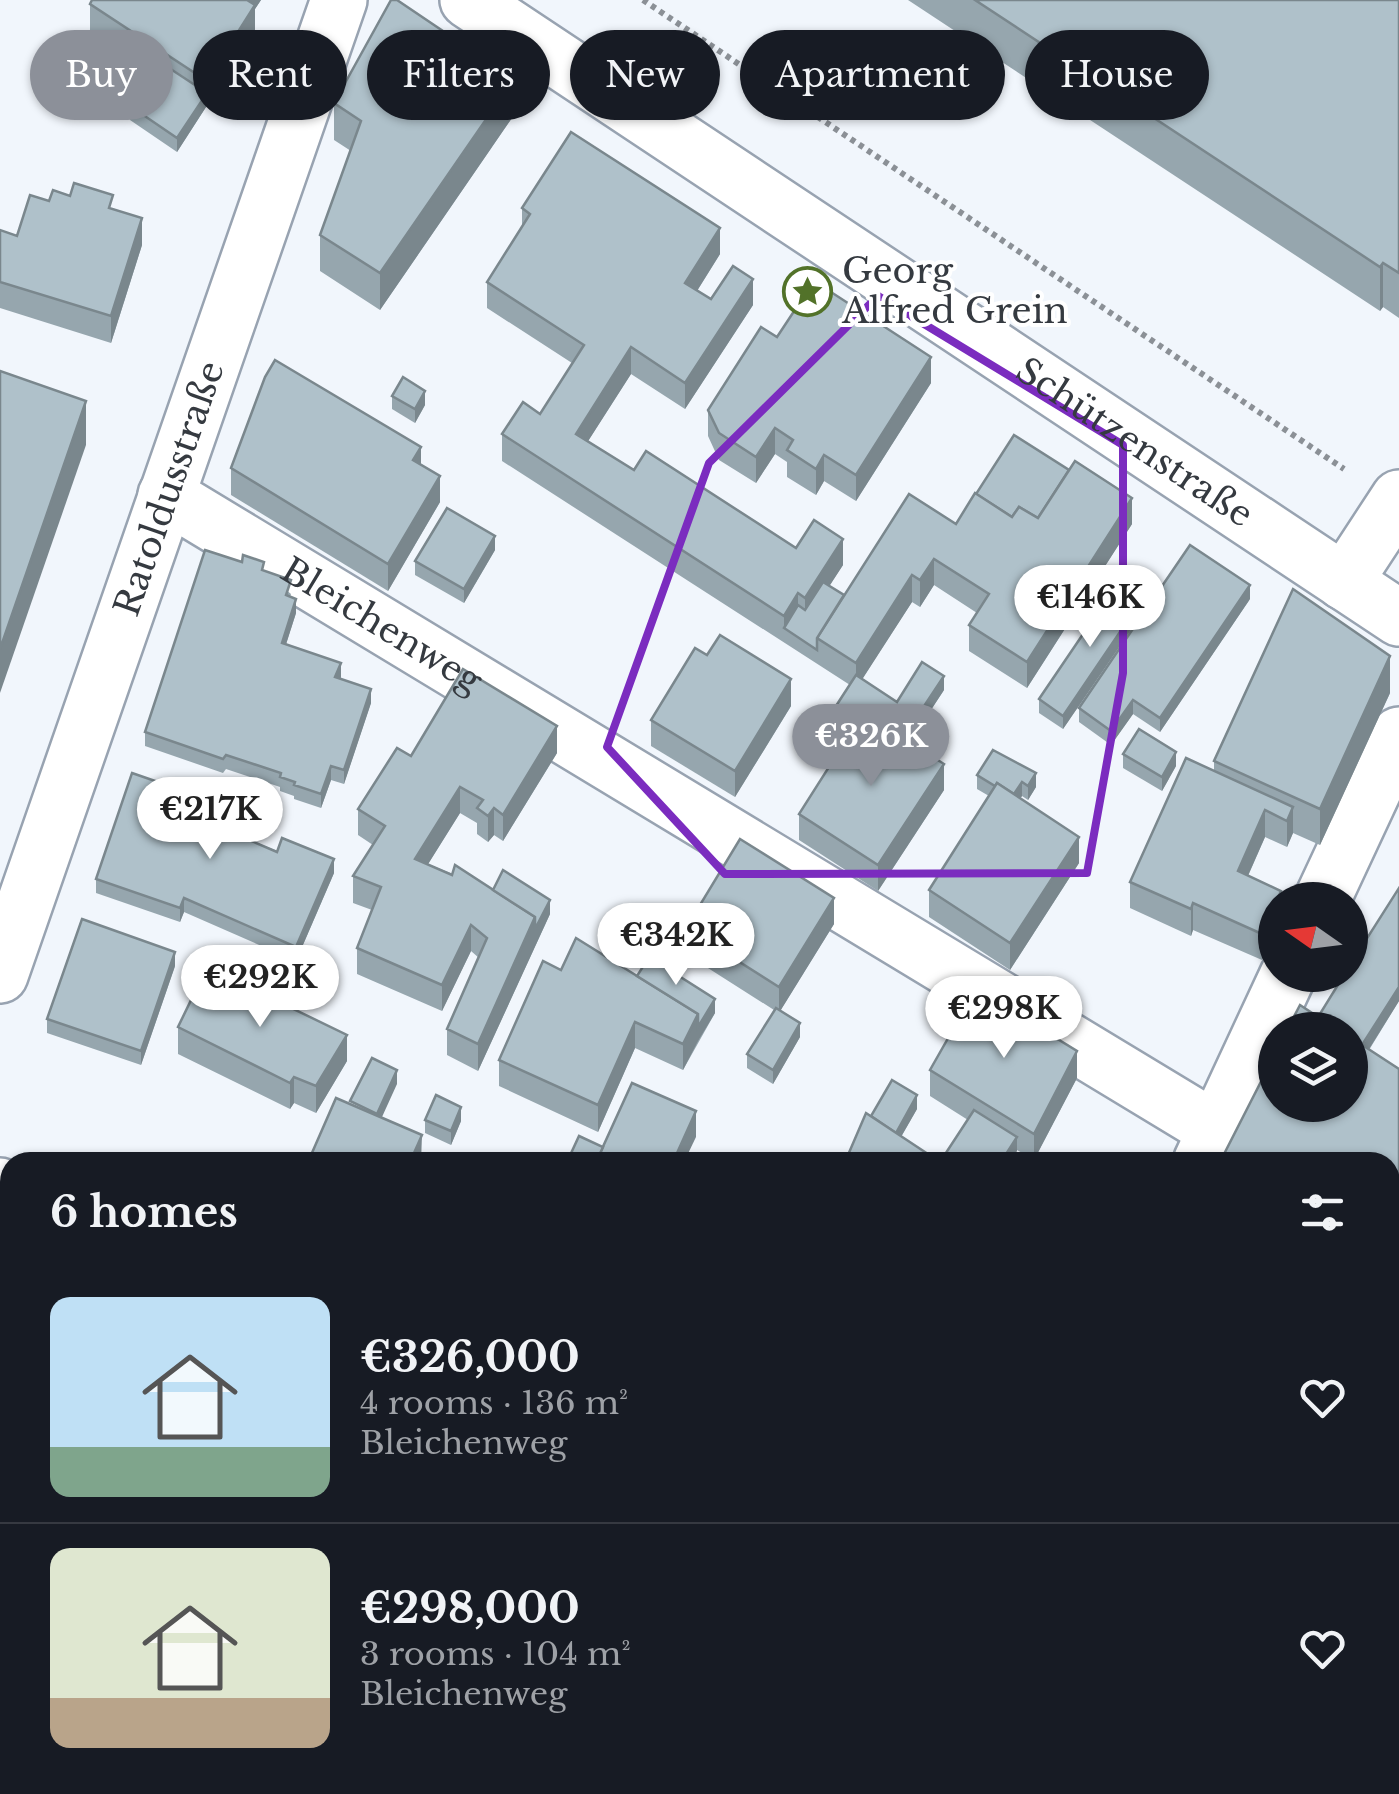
<!DOCTYPE html>
<meta charset="utf-8">
<style>
:root{--surface:#171b24;--page:#20242c;--text:#f1f3f6;--muted:#9ea1a6;--line:#363941;--accent:#8c9099}
body{margin:0;font-family:"Libre Baskerville",serif;background:var(--page);color:var(--text);height:100vh;display:flex;flex-direction:column;font-size:38px;white-space:nowrap}
*{box-sizing:border-box;margin:0}
p{font-size:32px;color:var(--muted)}
.icon{flex:none;width:55px;height:55px;fill:none;stroke:currentColor;stroke-width:2;stroke-linecap:round;stroke-linejoin:round}
.map{position:relative;flex:1;overflow:hidden}
.details{position:absolute;left:0px;top:1152px;width:1400px;height:642px;display:flex;flex-direction:column;background:var(--surface);border-radius:30px 30px 0 0;box-shadow:0 2px 8px #0004}
.details>*{flex:none}
.hud{position:absolute;left:30px;top:30px;width:1340px;height:90px;display:flex;gap:20px}
.needle{width:65px;rotate:284deg}
.buttons{position:absolute;left:1258px;top:882px;display:grid;gap:20px}
.buttons a{display:grid;place-items:center;width:110px;height:110px;border-radius:50%;background:var(--surface);box-shadow:0 2px 8px #0004;font-size:50px}
.price{position:absolute;translate:-50% -85px;padding:0 22px;border-radius:35px;background:#fff;color:#222;font-size:32px;line-height:65px;filter:drop-shadow(0 2px 5px #0008)}
.price::after{content:'';position:absolute;left:50%;top:60px;width:30px;height:22px;margin-left:-15px;background:inherit;clip-path:polygon(0 0,100% 0,50% 100%)}
.price.current{background:var(--accent);color:#fff}
ul{padding:0;list-style:none}
li{display:flex;align-items:center;gap:30px;height:250px;padding:0 50px}
li+li{border-top:2px solid var(--line)}
li span{display:grid;place-items:center;flex:none;width:280px;height:200px;border-radius:20px;color:#555}
li>.icon{margin-inline-start:auto}
span .icon{width:120px;height:120px;fill:#fffc;stroke-width:1}
li b{font-size:42px}
h2{display:flex;justify-content:space-between;align-items:center;height:120px;padding:0 50px;font-size:42px}
.tag{padding:0 35px;border-radius:45px;background:var(--surface);box-shadow:0 2px 8px #0004;font-size:35px;line-height:90px}
.tag.current{background:var(--accent);color:#fff}
.map>svg:first-child{display:block}
</style>
<div class="map">
<svg width="1399" height="1794" viewBox="0 0 1399 1794">
<rect width="100%" height="100%" fill="#f1f6fc"/>
<g fill="none" stroke-linecap="round" stroke-linejoin="round">
<defs>
<g id="lane">
<path d="M574,1785L595,1794"/>
<path d="M1329,1785L1342,1794"/>
<path d="M918,1794L925,1785"/>
<path d="M1164,1794L1171,1785"/>
</g>
<g id="street">
<path id="s1" d="M468,0L1399,618"/>
<path id="s2" d="M166,495L1216,1130"/>
<path d="M1344,582L1399,498"/>
<path d="M1322,900L1399,735"/>
<path id="s3" d="M0,975L339,0"/>
<path d="M1201,1162L1288,975"/>
<path d="M0,1186L10,1190"/>
</g>
</defs>
<use href="#lane" stroke="#98a3b1" stroke-width="48"/>
<use href="#street" stroke="#98a3b1" stroke-width="60"/>
<path stroke="#8b9096" stroke-width="6" stroke-dasharray="5 5" stroke-linecap="butt" d="M643,0L1344,469"/>
<use href="#lane" stroke="#fff" stroke-width="42"/>
<use href="#street" stroke="#fff" stroke-width="55"/>
</g>
<g fill="#96a6ae">
<path d="M92,0H261L255,9V31L177,152L130,120V106L153,72L152,71L134,97L114,84V70L125,53L90,30V4Z"/>
<path d="M908,0H1399V318L1383,307L1380,311Z"/>
<path d="M334,103L514,115L380,310L320,271V235L351,151L334,140Z"/>
<path d="M49,201L113,209L142,245L111,343L0,308V230L17,236Z"/>
<path d="M522,208L720,254L697,291L711,299L753,305L685,409L631,374L588,441L634,470L796,548L843,565L829,586L844,596L956,524H1132L1027,688L969,651V625L977,613L934,585L920,607L912,602L862,679L897,702L944,690L910,742L944,790L878,891L799,840V814L852,730L836,720V706L850,685L502,461V434L540,414L572,363L487,308V282L522,227Z"/>
<path d="M777,337L931,383L856,501L824,481L816,495L787,477V462L775,454L756,483L719,460L708,436V410Z"/>
<path d="M392,396L425,405L415,423L392,409Z"/>
<path d="M421,465L440,502L388,591L231,495V468Z"/>
<path d="M495,550L464,603L415,575V561Z"/>
<path d="M264,571L291,594L290,597L296,613L286,644L341,677L340,679L371,703L344,784L331,780L321,808L294,799V796L280,791V787L226,769L223,773L145,746V732Z"/>
<path d="M1250,599L1160,732L1133,714L1111,745L1079,722V708Z"/>
<path d="M1141,615L1063,729L1039,713V699Z"/>
<path d="M707,655L791,706L735,797L651,746V720Z"/>
<path d="M1390,693L1320,845L1293,833L1287,847L1265,837L1248,876L1281,900L1262,960L1193,930L1191,936L1130,908V882L1214,771V761Z"/>
<path d="M993,750L1036,787L1028,800L1022,796L1020,798L1079,863L1010,970L929,917V890L989,796L977,789V775Z"/>
<path d="M557,753L503,841L494,835L488,842L477,834V823L460,813L428,864L493,890L550,914L478,1071L447,1055V1029L479,958L471,951L442,1011L357,974V948L372,910L353,903V876L373,845L358,835V809L411,756Z"/>
<path d="M1123,754L1176,766L1162,791L1123,768Z"/>
<path d="M216,815L237,835L334,873L296,961L184,912L180,922L96,893V879Z"/>
<path d="M1399,888V1001L1369,1050L1399,1069V1778L1390,1772V1162L1318,1017Z"/>
<path d="M834,924L780,1011L800,1037L773,1084L747,1068V1054L774,1010L686,954V928Z"/>
<path d="M175,966L141,1065L47,1033V1019Z"/>
<path d="M561,970L637,976L715,1013L683,1070L635,1048L598,1132L499,1086V1060Z"/>
<path d="M178,1027L347,1061L316,1113L294,1103L290,1109L178,1054Z"/>
<path d="M930,1070L1077,1078L1034,1160L1017,1150L1010,1162H845L871,1116L917,1109L901,1137L940,1162L968,1120L930,1096Z"/>
<path d="M425,1120L461,1121L451,1145L425,1133Z"/>
<path d="M10,1284V1785H591V1794H0V1287Z"/>
</g>
<g fill="#7a878d">
<path d="M245,0H261L255,9V31L177,152V138L207,93V81Z"/>
<path d="M152,56V70L134,97V83Z"/>
<path d="M514,79V115L380,310V273Z"/>
<path d="M142,218V245L111,343V316Z"/>
<path d="M720,228V254L685,310V283Z"/>
<path d="M1383,263V307L1380,311V267Z"/>
<path d="M753,279V305L685,409V383Z"/>
<path d="M631,347V374L576,460V434Z"/>
<path d="M931,357V383L856,501V475Z"/>
<path d="M425,391V405L415,423V409Z"/>
<path d="M86,401V445L0,693V649Z"/>
<path d="M775,428V454L756,483V457Z"/>
<path d="M421,447V473L413,460Z"/>
<path d="M824,455V481L816,495V469Z"/>
<path d="M440,476V502L388,591V564Z"/>
<path d="M1132,498V524L1027,688V662Z"/>
<path d="M495,536V550L464,603V589Z"/>
<path d="M843,539V565L805,624V598Z"/>
<path d="M934,559V585L920,607V580Z"/>
<path d="M912,575V602L856,689V663Z"/>
<path d="M1250,585V599L1160,732V718Z"/>
<path d="M798,593V619L784,628V616Z"/>
<path d="M296,599V613L282,657V643Z"/>
<path d="M1141,601V615L1063,729V716Z"/>
<path d="M1390,656V693L1320,845V809Z"/>
<path d="M341,663V677L335,691V677Z"/>
<path d="M944,676V690L898,760V746Z"/>
<path d="M791,679V706L735,797V771Z"/>
<path d="M371,689V703L344,784V770Z"/>
<path d="M1133,700V714L1111,745V731Z"/>
<path d="M557,726V753L503,841V815Z"/>
<path d="M1176,752V766L1162,791V777Z"/>
<path d="M944,764V790L878,891V865Z"/>
<path d="M331,766V780L321,808V794Z"/>
<path d="M1036,773V787L1028,800V786Z"/>
<path d="M1022,782V796L1012,810V796Z"/>
<path d="M460,787V813L415,885V859Z"/>
<path d="M1293,807V833L1287,847V821Z"/>
<path d="M494,808V835L488,842V816Z"/>
<path d="M1265,810V837L1238,898V871Z"/>
<path d="M1079,837V863L1010,970V943Z"/>
<path d="M334,859V873L296,961V947Z"/>
<path d="M184,898V912L180,922V908Z"/>
<path d="M834,898V924L779,1013V987Z"/>
<path d="M550,900V914L478,1071V1044L535,917Z"/>
<path d="M1193,903V930L1191,936V909Z"/>
<path d="M1275,904V930L1262,960V934Z"/>
<path d="M471,925V951L442,1011V985Z"/>
<path d="M175,952V966L141,1065V1051Z"/>
<path d="M1399,987V1001L1359,1065V1052Z"/>
<path d="M715,999V1013L698,1041V1027Z"/>
<path d="M698,1014V1041L683,1070V1044Z"/>
<path d="M635,1022V1048L598,1132V1105Z"/>
<path d="M800,1023V1037L773,1084V1070Z"/>
<path d="M347,1035V1061L316,1113V1086Z"/>
<path d="M1077,1051V1078L1034,1160V1134Z"/>
<path d="M397,1070V1084L377,1128V1114Z"/>
<path d="M294,1077V1103L290,1109V1083Z"/>
<path d="M917,1095V1109L890,1156V1142Z"/>
<path d="M461,1107V1121L451,1145V1131Z"/>
<path d="M696,1111V1137L684,1162H673Z"/>
<path d="M422,1135L421,1162H410Z"/>
<path d="M1017,1137V1151L1010,1162H1001Z"/>
<path d="M10,1551V1587L0,1579Z"/>
<path d="M588,1785H591V1794H585Z"/>
<path d="M1080,1785H1108L1101,1794H1073Z"/>
</g>
<g fill="#afc1ca" stroke="#7a878d" stroke-width="2.5">
<path d="M92,0H247L255,5L207,81L90,4Z"/>
<path d="M391,0H397L514,79L380,273L320,235L361,121L334,103Z"/>
<path d="M975,0H1399V273L1383,263L1380,267Z"/>
<path d="M131,43L152,56L134,83L114,70Z"/>
<path d="M160,62L207,93L177,138L130,106Z"/>
<path d="M571,132L720,228L685,283L711,299L733,266L753,279L685,383L631,347L576,434L634,470L646,451L796,548L814,520L843,539L805,598L798,593L784,616L502,434L523,402L540,414L584,345L487,282L530,214L522,208Z"/>
<path d="M74,183L113,195L109,208L142,218L111,316L0,282V230L17,236L30,195L49,201L53,190L70,196Z"/>
<path d="M814,281L931,357L856,475L824,455L816,469L787,450L793,440L775,428L756,457L719,433L708,410L761,327L777,337Z"/>
<path d="M275,360L421,447L413,460L440,476L388,564L231,468L265,377Z"/>
<path d="M0,371L86,401L0,649Z"/>
<path d="M403,377L425,391L415,409L392,396Z"/>
<path d="M1014,435L1069,470L1038,518L1019,507L1012,517L976,494Z"/>
<path d="M1075,461L1132,498L1027,662L969,625L989,594L934,559L920,580L912,575L856,663L817,638L909,494L956,524L975,493L1012,517L1019,507L1038,518Z"/>
<path d="M447,508L495,536L464,589L415,561Z"/>
<path d="M1190,545L1250,585L1160,718L1133,700L1111,731L1079,708Z"/>
<path d="M205,550L242,562L243,555L264,562L262,570L291,580L286,595L296,599L282,643L341,663L335,677L371,689L344,770L331,766L321,794L294,785L295,782L280,777L281,773L226,755L223,759L145,732Z"/>
<path d="M823,582L844,595L817,638V650L784,628L798,605L805,610Z"/>
<path d="M1117,584L1141,601L1063,716L1039,699Z"/>
<path d="M1293,589L1390,656L1320,809L1214,761Z"/>
<path d="M720,635L791,679L735,771L651,720L695,648L707,655Z"/>
<path d="M922,662L944,676L903,738L864,712L858,721L836,706L856,675L897,702Z"/>
<path d="M463,669L557,726L503,815L494,808L488,816L477,808L483,800L460,787L415,859L452,875L455,865L535,917L478,1044L447,1029L487,938L471,925L442,985L357,948L381,887L353,876L385,826L358,809L397,748L411,756Z"/>
<path d="M864,712L944,764L878,865L799,814Z"/>
<path d="M1139,729L1176,752L1162,777L1123,754Z"/>
<path d="M993,750L1036,773L1028,786L1022,782L1014,794L997,783L995,786L977,775Z"/>
<path d="M1186,758L1293,807L1287,821L1265,810L1238,871L1281,891L1277,900H1275V904L1262,934L1193,903L1191,909L1130,882Z"/>
<path d="M132,773L216,802L212,814L237,822L233,833L277,852L282,838L334,859L296,947L184,898L180,908L96,879Z"/>
<path d="M997,783L1079,837L1010,943L929,890Z"/>
<path d="M740,839L834,898L779,987L686,928Z"/>
<path d="M503,870L550,900L535,929V917L493,890Z"/>
<path d="M1399,888V987L1362,1045L1350,1037V1030H1338L1318,1017L1344,975H1350V965Z"/>
<path d="M82,919L175,952L141,1051L47,1019Z"/>
<path d="M576,938L698,1014L683,1044L635,1022L598,1105L499,1060L543,961L561,970Z"/>
<path d="M649,957L715,999L698,1027V1014L637,976Z"/>
<path d="M207,967L347,1035L316,1086L294,1077L290,1083L178,1027Z"/>
<path d="M976,989L1077,1051L1034,1134L930,1070Z"/>
<path d="M1300,1005L1338,1030H1287Z"/>
<path d="M776,1008L800,1023L773,1070L747,1054Z"/>
<path d="M1350,1037L1399,1069V1734L1390,1728V1162H1220L1275,1054V1105H1350Z"/>
<path d="M372,1058L397,1070L377,1114L350,1101Z"/>
<path d="M892,1080L917,1095L896,1133L871,1116Z"/>
<path d="M632,1083L696,1111L673,1162H596Z"/>
<path d="M436,1095L461,1107L451,1131L425,1120Z"/>
<path d="M336,1098L422,1135L410,1162H308Z"/>
<path d="M974,1110L1017,1137L1001,1162H940Z"/>
<path d="M866,1113L940,1162H845Z"/>
<path d="M579,1136L603,1147L596,1162H567Z"/>
<path d="M10,1284V1340L0,1337V1287Z"/>
<path d="M0,1344L10,1347V1551L0,1579L10,1582V1785H588L585,1794H0Z"/>
<path d="M966,1785H1080L1073,1794H959Z"/>
<path d="M1224,1785H1326L1338,1794H1217Z"/>
</g>
<path fill="none" stroke="#7b2cbf" stroke-width="8" stroke-linejoin="round" d="M878,296L1123,445V673L1087,873L725,874L607,747L709,463Z"/>
<defs>
<symbol id="sight-ring" viewBox="-11 -11 22 22"><circle r="9.5" fill="#fff" stroke="#527229" stroke-width="1.5"/><path d="M0-6L1.8-2.2L6-1.7L2.9 1.2L3.7 5.4L0 3.3L-3.7 5.4L-2.9 1.2L-6-1.7L-1.8-2.2Z" fill="#527229"/></symbol>
</defs>
<g fill-rule="evenodd">
<use href="#sight-ring" x="780" y="264" width="55" height="55"/>
</g>
<g text-anchor="middle" stroke-width="8" stroke-linejoin="round" paint-order="stroke">
<g font-size="35" fill="#353a40" stroke="#fff" text-anchor="start">
<text x="842" y="283">Georg<tspan x="842" dy="40">Alfred Grein</tspan></text>
</g>
<g font-size="35" fill="#353a40" stroke="#fff">
<text dy="12" stroke="none"><textPath href="#s1" startOffset="800">Schützenstraße</textPath></text>
<text dy="12" stroke="none"><textPath href="#s3" startOffset="515">Ratoldusstraße</textPath></text>
<text dy="12" stroke="none"><textPath href="#s2" startOffset="252">Bleichenweg</textPath></text>
</g>
</g>
</svg>
<div class="buttons">
<a><svg class="needle" viewBox="-14 -14 28 28"><path d="M0-13l5 13h-10z" fill="#e53935"/><path d="M0 13l5-13h-10z" fill="#9ea1a6"/></svg></a>
<a><svg class="icon" aria-label="layers" viewBox="0 0 24 24"><path d="M12 4l9 5-9 5-9-5zM3 14l9 5 9-5"/></svg></a>
</div>
<b class="price" style="left:1090px;top:650px">€146K</b>
<b class="price current" style="left:871px;top:789px">€326K</b>
<b class="price" style="left:210px;top:862px">€217K</b>
<b class="price" style="left:676px;top:988px">€342K</b>
<b class="price" style="left:260px;top:1030px">€292K</b>
<b class="price" style="left:1004px;top:1061px">€298K</b>
<div class="hud">
<a class="tag current">Buy</a>
<a class="tag">Rent</a>
<a class="tag">Filters</a>
<a class="tag">New</a>
<a class="tag">Apartment</a>
<a class="tag">House</a>
</div>
<section class="details">
<h2>6 homes<svg class="icon" aria-label="filters" viewBox="0 0 24 24"><path d="M4 7h16M4 17h16"/><circle cx="9" cy="7" r="2"/><circle cx="15" cy="17" r="2"/></svg></h2>
<ul>
<li><span style="background:linear-gradient(#bfe0f5 75%,#7fa58c 0)"><svg class="icon" aria-label="home" viewBox="0 0 24 24"><path d="M3 11l9-7 9 7M6 9v11h12V9"/></svg></span><div><b>€326,000</b><p>4 rooms · 136 m²</p><p>Bleichenweg</p></div><svg class="icon" aria-label="heart" viewBox="0 0 24 24"><path d="M12 20l-8-8c-3-5 5-10 8-4 3-6 11-1 8 4z"/></svg></li>
<li><span style="background:linear-gradient(#dfe7d0 75%,#b9a48a 0)"><svg class="icon" aria-label="home" viewBox="0 0 24 24"><path d="M3 11l9-7 9 7M6 9v11h12V9"/></svg></span><div><b>€298,000</b><p>3 rooms · 104 m²</p><p>Bleichenweg</p></div><svg class="icon" aria-label="heart" viewBox="0 0 24 24"><path d="M12 20l-8-8c-3-5 5-10 8-4 3-6 11-1 8 4z"/></svg></li>
</ul>
</section>
</div>
